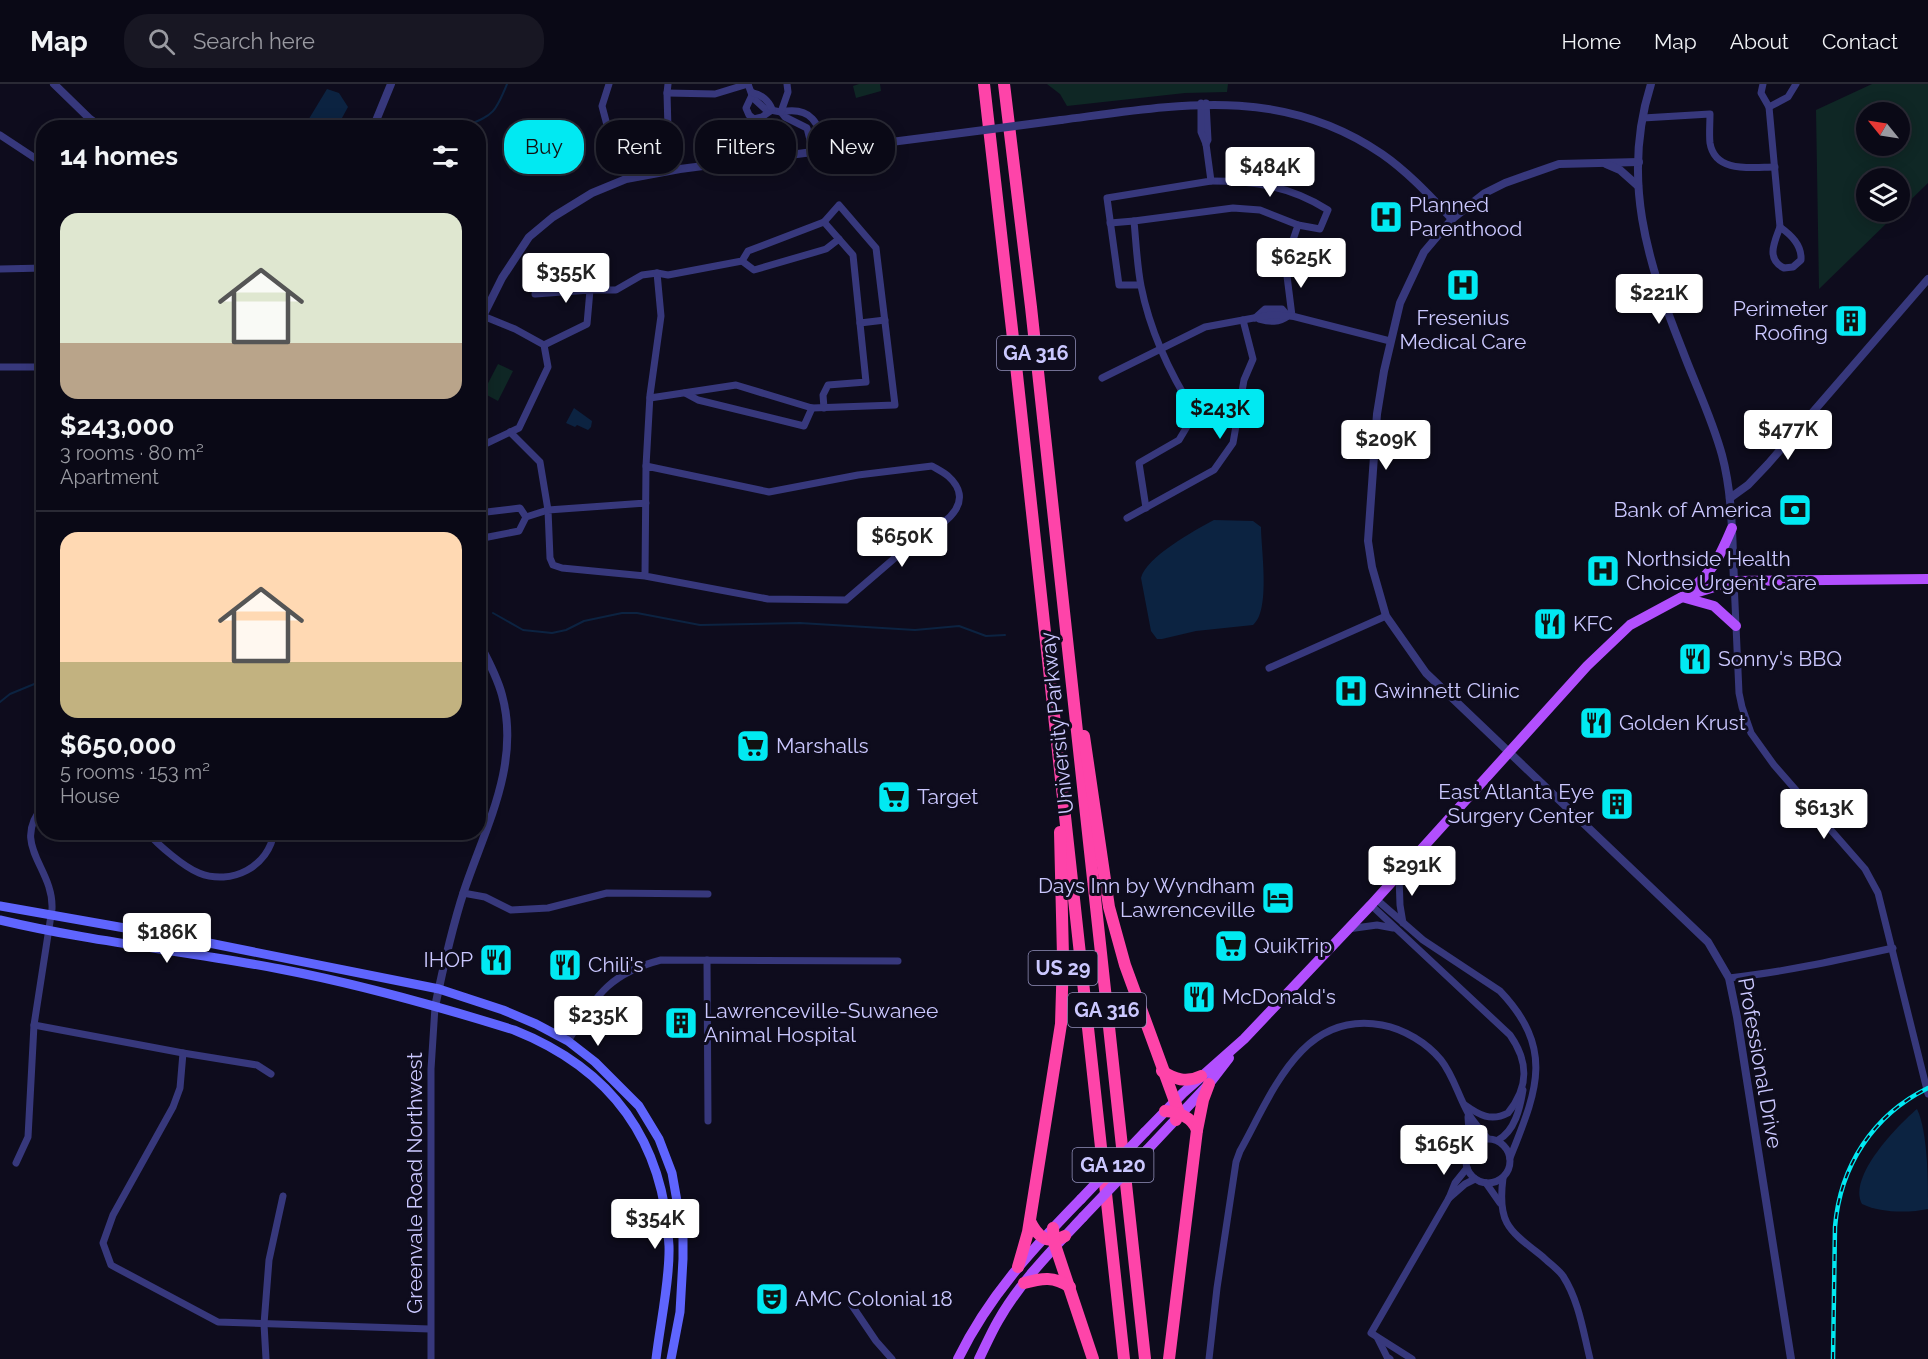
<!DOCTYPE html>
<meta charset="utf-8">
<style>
:root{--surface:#0a0916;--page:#181723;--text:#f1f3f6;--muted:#999aa1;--line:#2a2a35;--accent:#01e9f2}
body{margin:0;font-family:Raleway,sans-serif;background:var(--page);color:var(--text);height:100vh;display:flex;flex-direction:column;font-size:22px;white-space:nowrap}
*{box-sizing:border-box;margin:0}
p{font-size:20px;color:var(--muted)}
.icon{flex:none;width:33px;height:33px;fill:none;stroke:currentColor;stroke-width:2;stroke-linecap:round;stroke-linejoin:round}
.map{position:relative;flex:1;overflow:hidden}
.sheet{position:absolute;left:36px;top:36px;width:450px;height:720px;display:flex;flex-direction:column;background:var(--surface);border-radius:24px;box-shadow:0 3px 15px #0003,0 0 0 2px var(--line)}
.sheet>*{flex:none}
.banner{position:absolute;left:504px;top:36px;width:570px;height:54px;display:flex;gap:12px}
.needle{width:39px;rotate:300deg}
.tools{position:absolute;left:1856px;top:18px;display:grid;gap:12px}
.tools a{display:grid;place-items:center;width:54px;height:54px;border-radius:50%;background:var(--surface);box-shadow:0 3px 15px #0003,0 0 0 2px var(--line);font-size:30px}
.price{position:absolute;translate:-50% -51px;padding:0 14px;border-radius:6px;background:#fff;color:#222;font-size:20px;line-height:39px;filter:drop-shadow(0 2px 3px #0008)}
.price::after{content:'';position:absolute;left:50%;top:36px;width:18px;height:14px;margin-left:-9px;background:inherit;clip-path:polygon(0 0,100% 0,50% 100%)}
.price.active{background:var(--accent);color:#111}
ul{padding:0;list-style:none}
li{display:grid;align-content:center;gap:12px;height:318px;padding:0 24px}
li+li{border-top:2px solid var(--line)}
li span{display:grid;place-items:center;height:186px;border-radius:18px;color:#555}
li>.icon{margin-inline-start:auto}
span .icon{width:108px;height:108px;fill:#fffc;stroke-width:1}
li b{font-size:26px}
h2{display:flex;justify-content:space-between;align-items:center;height:72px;padding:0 24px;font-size:26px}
.pill{padding:0 21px;border-radius:24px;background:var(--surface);box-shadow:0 3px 15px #0003,0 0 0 2px var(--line);font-size:21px;line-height:54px}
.pill.active{background:var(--accent);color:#111}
header{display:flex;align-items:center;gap:36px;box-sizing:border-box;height:84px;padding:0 30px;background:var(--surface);border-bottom:2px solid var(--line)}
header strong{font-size:28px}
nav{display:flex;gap:33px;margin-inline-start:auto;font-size:21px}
.search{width:420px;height:54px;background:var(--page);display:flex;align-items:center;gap:15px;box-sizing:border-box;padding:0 21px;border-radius:24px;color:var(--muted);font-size:22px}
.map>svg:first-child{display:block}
</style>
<header>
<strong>Map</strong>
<div class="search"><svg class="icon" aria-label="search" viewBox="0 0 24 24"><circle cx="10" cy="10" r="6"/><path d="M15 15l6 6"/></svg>Search here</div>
<nav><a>Home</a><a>Map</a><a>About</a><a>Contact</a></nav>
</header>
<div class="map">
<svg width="1928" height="1275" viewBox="0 0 1928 1275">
<rect width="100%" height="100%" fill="#0e0c1d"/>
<g fill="#0f2725" fill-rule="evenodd">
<path d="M859,0H880L881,7L856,14L853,2Z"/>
<path d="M1047,0H1228L1227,8L1185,9L1067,22L1060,10Z"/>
<path d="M1872,0H1928V99L1819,205L1816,26ZM1866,28H1899V62H1866ZM1866,94H1899V128H1866Z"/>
<path d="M498,280L513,287L498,317L485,310L484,307Z"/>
</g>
<g fill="#0c2341">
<path d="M327,5L339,9L348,23L337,43H304Z"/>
<path d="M574,324L592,337L591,343L588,346L577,341L575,343L566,339Z"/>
<path d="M1214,436L1253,437L1261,443C1261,464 1271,527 1253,541L1196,547L1162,555H1157L1151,547L1141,494C1146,473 1195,446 1214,436Z"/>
<path d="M1917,1025C1928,1048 1928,1098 1928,1125C1909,1129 1880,1129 1862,1120C1847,1093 1898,1041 1917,1025Z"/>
</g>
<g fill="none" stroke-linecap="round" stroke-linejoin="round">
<g stroke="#0c2341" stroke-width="2">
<path d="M462,44C493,30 494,32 507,0"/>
<path d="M493,529L523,546L552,549L566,546L584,537L622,529H637L700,541L800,539L915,546L959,542L986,552L1005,551"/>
<path d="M0,618L10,610L44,596"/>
</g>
<g stroke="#37387c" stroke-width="7">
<path d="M609,0L602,22L613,64"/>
<path d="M748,0L753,14L765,25L781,28L785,33L807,44L813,68"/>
<path d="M1763,0L1761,9L1769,23L1788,13L1796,0"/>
<path d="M667,9L715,10L748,0"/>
<path d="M753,9L746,24L749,31L754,35L762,33L772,26"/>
<path d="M753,9C761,10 769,17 772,25"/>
<path d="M1769,23L1780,143"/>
<path d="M781,28C811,22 820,39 824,66"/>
<path d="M781,28L788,8L787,0"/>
<path d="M1643,34L1710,30C1710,39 1709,50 1710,59C1715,90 1753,83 1775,83"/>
<path d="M668,45L667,9L668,0"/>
<path d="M0,51L44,80"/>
<path d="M1206,60L1208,56L1206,19"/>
<path d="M1211,97C1255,97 1290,102 1328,126L1320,145L1298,141"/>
<path d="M824,138L853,171L866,298L828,301L823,311L824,324"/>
<path d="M1110,139L1134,137"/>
<path d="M1780,143C1791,151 1802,161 1801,176L1793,183L1784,184C1766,175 1774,159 1780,143Z"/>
<path d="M742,177L754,186L826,165L839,155"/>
<path d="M1288,179L1287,192L1292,232"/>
<path d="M0,185L44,184"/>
<path d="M1140,201H1119L1107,114L1211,97L1206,60L1201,48V19"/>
<path d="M590,206H616L642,191L657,189L661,232L650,311L646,382"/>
<path d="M535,210L590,206L587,240L544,261"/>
<path d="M1255,234L1265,225H1282L1288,232"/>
<path d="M1259,235C1270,238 1279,239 1288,232"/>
<path d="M860,239L885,236"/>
<path d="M0,283H44"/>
<path d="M1102,294L1205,243L1270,231L1292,232L1390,257"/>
<path d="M685,309L698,316L804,342L812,324"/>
<path d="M650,314L736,301L812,324L895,321L876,164L839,121L824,138L748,167L742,177L668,191L657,189"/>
<path d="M1195,329C1170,290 1150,247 1141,202C1137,181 1136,158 1134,137L1233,124L1260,126L1298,141L1289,168"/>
<path d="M478,360L483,361L519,344L548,283L544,261L515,245L483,232"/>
<path d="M40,394L44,393"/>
<path d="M1146,424L1139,379L1179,356L1195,329L1237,339"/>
<path d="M478,429L520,424L526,433"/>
<path d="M1127,434L1214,386L1233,359L1244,296L1253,275L1243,236"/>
<path d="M478,455L519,447L526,433L548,426L540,378L510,348"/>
<path d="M645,492L646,382L769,408L858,391L932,382C937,385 943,388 948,392C975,416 949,439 925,448L846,516L768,515L645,492L562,484L553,481L550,474L548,426L646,419"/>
<path d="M1734,497L1739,609L1742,623L1751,649L1774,681L1865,785L1878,809L1928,1010"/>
<path d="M38,526L44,527"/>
<path d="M1269,584L1386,532"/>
<path d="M147,748C158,761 184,783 199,789C231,802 269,783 274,748"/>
<path d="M1399,791L1400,821L1403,839"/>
<path d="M463,809L485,813L511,826L548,824L607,809L708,810"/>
<path d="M1376,815L1423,856L1500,907C1556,966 1536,1008 1510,1074"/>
<path d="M1371,821L1510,951C1529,978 1529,1003 1508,1029C1491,1038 1479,1031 1465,1021"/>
<path d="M1348,845L1377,841L1393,844"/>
<path d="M707,876L708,1037"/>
<path d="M1729,894C1784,888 1838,876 1893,864"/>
<path d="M34,941L183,969L257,981L271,990"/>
<path d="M568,957C596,913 607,890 661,876L898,877"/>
<path d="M183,969L180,1004L173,1023L113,1131L103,1159L111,1181L218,1238L430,1245"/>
<path d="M1468,1033L1470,1062"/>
<circle cx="1488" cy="1077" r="22"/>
<path d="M1498,1056C1515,1047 1520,1024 1523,1006"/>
<path d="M16,1079L28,1053L34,941L52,825C54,783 9,761 44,721"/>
<path d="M1503,1094C1497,1140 1509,1146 1543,1173C1549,1179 1558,1185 1563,1192C1579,1217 1583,1247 1590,1275"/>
<path d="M1486,1099L1500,1119"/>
<path d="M1449,1114L1465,1100L1475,1095"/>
<path d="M851,1220L876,1257L892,1275"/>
<path d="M1378,1255L1387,1273L1390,1275"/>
<path d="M266,1275L264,1240L269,1176L283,1112"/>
<path d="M431,1275V985L435,923"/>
<path d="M1209,1275L1217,1204L1236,1078L1240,1067C1272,1010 1301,926 1382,941C1404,945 1427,959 1441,976C1453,991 1458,1011 1468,1029C1473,1038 1481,1046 1487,1054"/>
<path d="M1412,1275L1371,1249L1449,1114L1455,1099L1467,1084"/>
</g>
<g stroke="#37387c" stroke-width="8">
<path d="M54,0L90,35L102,44"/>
<path d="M1651,0C1621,94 1647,177 1682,265C1695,300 1712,334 1722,371C1733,412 1732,455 1734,497"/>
<path d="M1061,36C1177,21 1280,0 1382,70C1408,88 1430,112 1452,135"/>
<path d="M373,44L391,0"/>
<path d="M1639,78L1559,80L1505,99L1485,109L1452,135L1424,168L1400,219L1384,287L1377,330L1368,457L1372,483L1386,532L1426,589L1708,858L1729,894L1737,933L1791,1275"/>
<path d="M1606,80L1620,86L1638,102"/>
<path d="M478,242L502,194L529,153L553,133L592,109L626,95L680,85L938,52"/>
<path d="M1730,414L1748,401L1768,380L1928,195"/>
<path d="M435,923C443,884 452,844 464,807C485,744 521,680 502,611C497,592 487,574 478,557"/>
</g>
<g stroke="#5f65fe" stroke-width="9">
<path d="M0,822L204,858L439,905L503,926L536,940L568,957L595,978L639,1022L659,1055L672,1089L683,1151V1175L680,1228L671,1275"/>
<path d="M0,836C92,858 187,867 280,885C359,900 437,922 514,946C612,985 664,1056 669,1162C670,1195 660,1241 656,1275"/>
</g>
<g stroke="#b24ffe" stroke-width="10">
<path d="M1689,507C1715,485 1719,474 1732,444"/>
<path d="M1682,513L1714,522L1736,542"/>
<path d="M1145,1048L1183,1009L1244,955L1371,821L1587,582L1630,541L1682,513L1734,497L1928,495"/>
<path d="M1147,1066L1209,1000L1229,974"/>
<path d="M958,1275C988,1213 1033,1164 1081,1115"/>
<path d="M979,1275C985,1263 991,1249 998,1237C1020,1198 1053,1165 1083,1133"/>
</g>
<g stroke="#fe44a9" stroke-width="12">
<path d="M984,0L1014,263L1124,1275"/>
<path d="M1004,0L1031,223L1145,1275"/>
<path d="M1084,652L1109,823L1125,881L1178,1026L1176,1036"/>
<path d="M1162,987C1175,996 1187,999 1201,992"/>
<path d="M1165,1027C1178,1028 1192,1033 1197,1046"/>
<path d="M1030,1137C1037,1152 1048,1162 1065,1152"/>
<path d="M1053,1144L1054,1158L1093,1275"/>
<path d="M1018,1183L1028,1148L1061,940L1063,873L1060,748"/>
<path d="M1024,1199C1042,1194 1054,1192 1070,1203"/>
<path d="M1169,1275L1197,1046L1203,1016L1209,1000"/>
</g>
<defs>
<path id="rail" d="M1833,1275L1835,1143C1840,1082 1873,1031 1928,1004"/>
</defs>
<use href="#rail" stroke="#01e9f2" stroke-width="4.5"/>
<use href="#rail" stroke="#0e0c1d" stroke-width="2" stroke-dasharray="7" stroke-linecap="butt"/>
<path stroke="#37387c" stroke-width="8" d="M938,52L1061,36"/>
<g stroke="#b24ffe" stroke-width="10">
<path d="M1081,1115L1145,1048"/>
<path d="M1083,1133L1147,1066"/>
</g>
</g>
<defs>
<symbol id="hospital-square" viewBox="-11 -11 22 22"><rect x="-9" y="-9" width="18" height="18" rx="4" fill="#01e9f2" stroke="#0e0c1d"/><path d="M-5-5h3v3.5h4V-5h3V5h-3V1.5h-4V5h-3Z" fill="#111"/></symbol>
<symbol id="building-square" viewBox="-11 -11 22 22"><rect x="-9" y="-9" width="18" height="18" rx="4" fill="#01e9f2" stroke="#0e0c1d"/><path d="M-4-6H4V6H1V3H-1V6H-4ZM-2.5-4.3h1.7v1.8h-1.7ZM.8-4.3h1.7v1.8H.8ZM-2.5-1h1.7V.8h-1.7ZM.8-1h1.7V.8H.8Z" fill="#111"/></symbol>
<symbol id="bank-square" viewBox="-11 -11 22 22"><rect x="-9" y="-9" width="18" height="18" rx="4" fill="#01e9f2" stroke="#0e0c1d"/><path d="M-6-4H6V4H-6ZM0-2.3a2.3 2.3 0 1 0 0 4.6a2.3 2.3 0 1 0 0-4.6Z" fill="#111"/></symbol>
<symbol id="restaurant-square" viewBox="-11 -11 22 22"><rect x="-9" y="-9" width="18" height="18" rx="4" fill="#01e9f2" stroke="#0e0c1d"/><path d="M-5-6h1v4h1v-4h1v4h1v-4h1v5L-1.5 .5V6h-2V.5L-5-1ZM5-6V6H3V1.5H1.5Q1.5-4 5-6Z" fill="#111"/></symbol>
<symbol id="supermarket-square" viewBox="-11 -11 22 22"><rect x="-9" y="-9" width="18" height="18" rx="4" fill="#01e9f2" stroke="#0e0c1d"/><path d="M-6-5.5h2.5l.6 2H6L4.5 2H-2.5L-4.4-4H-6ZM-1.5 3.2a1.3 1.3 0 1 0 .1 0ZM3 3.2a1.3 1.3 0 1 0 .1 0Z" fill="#111"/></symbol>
<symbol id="hotel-square" viewBox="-11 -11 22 22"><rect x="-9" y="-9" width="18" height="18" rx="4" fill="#01e9f2" stroke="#0e0c1d"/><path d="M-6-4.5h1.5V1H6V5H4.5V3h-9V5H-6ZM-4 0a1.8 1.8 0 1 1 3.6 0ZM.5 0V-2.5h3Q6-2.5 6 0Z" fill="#111"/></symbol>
<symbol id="theatre-square" viewBox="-11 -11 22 22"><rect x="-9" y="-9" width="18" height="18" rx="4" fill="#01e9f2" stroke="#0e0c1d"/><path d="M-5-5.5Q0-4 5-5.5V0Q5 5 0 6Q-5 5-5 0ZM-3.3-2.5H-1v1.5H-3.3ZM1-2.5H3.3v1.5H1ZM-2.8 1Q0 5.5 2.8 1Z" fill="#111"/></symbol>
</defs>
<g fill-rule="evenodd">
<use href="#hospital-square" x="1367" y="114" width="38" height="38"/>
<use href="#hospital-square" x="1444" y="182" width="38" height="38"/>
<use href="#building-square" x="1832" y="218" width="38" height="38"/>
<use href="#bank-square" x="1776" y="407" width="38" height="38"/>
<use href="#hospital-square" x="1584" y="468" width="38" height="38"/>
<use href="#restaurant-square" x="1531" y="521" width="38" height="38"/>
<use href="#restaurant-square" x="1676" y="556" width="38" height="38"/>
<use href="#hospital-square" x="1332" y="588" width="38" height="38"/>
<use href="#restaurant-square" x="1577" y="620" width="38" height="38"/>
<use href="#supermarket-square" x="734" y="643" width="38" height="38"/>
<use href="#supermarket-square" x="875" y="694" width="38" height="38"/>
<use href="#building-square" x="1598" y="701" width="38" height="38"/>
<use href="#hotel-square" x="1259" y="795" width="38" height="38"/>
<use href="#supermarket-square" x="1212" y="843" width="38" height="38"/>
<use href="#restaurant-square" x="477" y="857" width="38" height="38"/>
<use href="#restaurant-square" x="546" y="862" width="38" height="38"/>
<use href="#restaurant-square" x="1180" y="894" width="38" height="38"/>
<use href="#building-square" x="662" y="920" width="38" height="38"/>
<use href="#theatre-square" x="753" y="1196" width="38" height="38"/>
</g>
<g text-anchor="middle" stroke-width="6" stroke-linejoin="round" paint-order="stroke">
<g fill="#0e0c1d" stroke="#9290bb" stroke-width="1.5">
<rect x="997" y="252" width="78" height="34" rx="4.5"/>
<rect x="1028.5" y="867" width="69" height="34" rx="4.5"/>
<rect x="1068" y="909" width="78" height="34" rx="4.5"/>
<rect x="1072.5" y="1064" width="81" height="34" rx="4.5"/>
</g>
<g font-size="20" font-weight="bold" fill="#cbc8ff">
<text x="1036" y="276">GA 316</text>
<text x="1063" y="891">US 29</text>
<text x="1107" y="933">GA 316</text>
<text x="1113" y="1088">GA 120</text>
</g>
<g font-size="21" fill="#cbc8ff" stroke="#0e0c1d" text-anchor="start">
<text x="1409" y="128">Planned<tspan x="1409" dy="24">Parenthood</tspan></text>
<text x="1828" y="232" text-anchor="end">Perimeter<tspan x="1828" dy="24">Roofing</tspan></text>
<text x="1463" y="241" text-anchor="middle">Fresenius<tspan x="1463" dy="24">Medical Care</tspan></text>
<text x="1772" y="433" text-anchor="end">Bank of America</text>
<text x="1626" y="482">Northside Health<tspan x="1626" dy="24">Choice Urgent Care</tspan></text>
<text x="1573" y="547">KFC</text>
<text x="1718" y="582">Sonny's BBQ</text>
<text x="1374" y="614">Gwinnett Clinic</text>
<text x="1619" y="646">Golden Krust</text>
<text x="776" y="669">Marshalls</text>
<text x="1594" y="715" text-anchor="end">East Atlanta Eye<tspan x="1594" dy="24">Surgery Center</tspan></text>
<text x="917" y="720">Target</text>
<text x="1255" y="809" text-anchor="end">Days Inn by Wyndham<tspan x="1255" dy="24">Lawrenceville</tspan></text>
<text x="1254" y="869">QuikTrip</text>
<text x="473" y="883" text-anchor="end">IHOP</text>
<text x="588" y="888">Chili's</text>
<text x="1222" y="920">McDonald's</text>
<text x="704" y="934">Lawrenceville-Suwanee<tspan x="704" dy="24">Animal Hospital</tspan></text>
<text x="795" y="1222">AMC Colonial 18</text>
</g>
<g font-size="21" fill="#cbc8ff" stroke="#0e0c1d">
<text transform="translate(1057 639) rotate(-96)" y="7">University Parkway</text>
<text transform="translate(1760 979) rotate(80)" y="7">Professional Drive</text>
<text transform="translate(415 1099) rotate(-90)" y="7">Greenvale Road Northwest</text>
</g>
</g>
</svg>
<div class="tools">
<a><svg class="needle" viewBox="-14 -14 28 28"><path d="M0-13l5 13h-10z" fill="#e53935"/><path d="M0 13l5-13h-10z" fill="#999aa1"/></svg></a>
<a><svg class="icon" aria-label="layers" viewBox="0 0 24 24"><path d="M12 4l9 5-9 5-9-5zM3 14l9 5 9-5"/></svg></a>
</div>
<b class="price" style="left:1270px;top:114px">$484K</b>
<b class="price" style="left:1301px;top:205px">$625K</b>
<b class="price" style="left:566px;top:220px">$355K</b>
<b class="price" style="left:1659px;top:241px">$221K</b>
<b class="price active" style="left:1220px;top:356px">$243K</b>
<b class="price" style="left:1788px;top:377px">$477K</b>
<b class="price" style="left:1386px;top:387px">$209K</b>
<b class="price" style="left:902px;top:484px">$650K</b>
<b class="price" style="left:1824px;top:756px">$613K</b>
<b class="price" style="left:1412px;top:813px">$291K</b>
<b class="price" style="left:167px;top:880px">$186K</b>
<b class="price" style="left:598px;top:963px">$235K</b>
<b class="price" style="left:1444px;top:1092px">$165K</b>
<b class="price" style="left:655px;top:1166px">$354K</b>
<div class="banner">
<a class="pill active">Buy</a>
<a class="pill">Rent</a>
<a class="pill">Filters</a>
<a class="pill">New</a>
</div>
<section class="sheet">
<h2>14 homes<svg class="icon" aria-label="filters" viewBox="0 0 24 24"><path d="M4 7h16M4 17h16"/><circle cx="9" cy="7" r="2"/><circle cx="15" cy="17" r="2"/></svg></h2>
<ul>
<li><span style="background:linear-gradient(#dfe7d0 70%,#b9a48a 0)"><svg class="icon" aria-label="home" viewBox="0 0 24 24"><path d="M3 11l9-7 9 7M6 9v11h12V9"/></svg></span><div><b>$243,000</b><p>3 rooms · 80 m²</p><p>Apartment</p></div></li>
<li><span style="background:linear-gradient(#ffd9b3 70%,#c2b280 0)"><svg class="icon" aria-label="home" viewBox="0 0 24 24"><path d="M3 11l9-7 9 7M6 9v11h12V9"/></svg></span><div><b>$650,000</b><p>5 rooms · 153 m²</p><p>House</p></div></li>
</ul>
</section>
</div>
